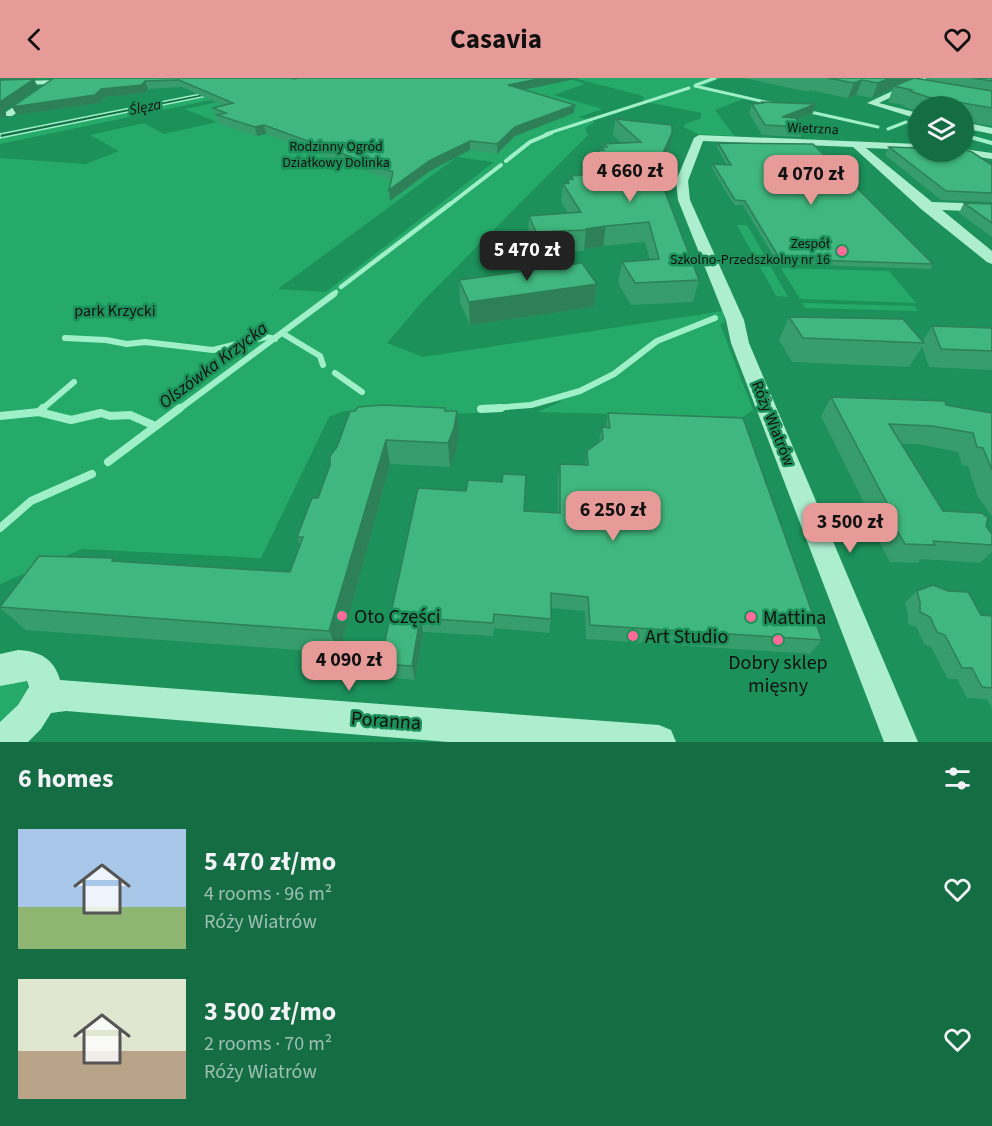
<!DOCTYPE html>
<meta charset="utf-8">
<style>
:root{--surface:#156d44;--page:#22754f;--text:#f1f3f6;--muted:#9dc0b2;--accent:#e69b98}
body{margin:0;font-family:"Source Sans 3",sans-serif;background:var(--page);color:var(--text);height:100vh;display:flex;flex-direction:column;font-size:22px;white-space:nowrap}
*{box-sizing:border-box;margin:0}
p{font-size:20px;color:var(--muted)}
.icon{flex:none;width:33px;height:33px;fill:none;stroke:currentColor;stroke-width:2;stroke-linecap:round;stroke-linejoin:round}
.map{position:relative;height:664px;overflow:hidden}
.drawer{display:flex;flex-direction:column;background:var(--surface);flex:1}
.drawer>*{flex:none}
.controls{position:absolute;left:908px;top:18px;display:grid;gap:12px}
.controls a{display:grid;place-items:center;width:66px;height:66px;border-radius:50%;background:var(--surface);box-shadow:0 2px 4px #0004;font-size:30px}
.price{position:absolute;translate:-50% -51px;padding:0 14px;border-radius:12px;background:var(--accent);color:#111;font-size:20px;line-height:39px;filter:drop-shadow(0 2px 3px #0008)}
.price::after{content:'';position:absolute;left:50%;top:36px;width:18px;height:14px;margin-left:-9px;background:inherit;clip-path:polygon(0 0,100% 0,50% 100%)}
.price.current{background:#222;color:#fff}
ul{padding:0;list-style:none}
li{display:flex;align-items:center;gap:18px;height:150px;padding:0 18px}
li span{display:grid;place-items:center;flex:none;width:168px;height:120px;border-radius:0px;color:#555}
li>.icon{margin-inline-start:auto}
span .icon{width:72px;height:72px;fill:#fffc;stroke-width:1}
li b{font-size:26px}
h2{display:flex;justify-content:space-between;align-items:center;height:72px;padding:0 18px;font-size:26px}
header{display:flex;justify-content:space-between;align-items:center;height:78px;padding:0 18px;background:var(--accent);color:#111;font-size:27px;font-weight:700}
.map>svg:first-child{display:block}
</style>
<header><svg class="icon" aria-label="back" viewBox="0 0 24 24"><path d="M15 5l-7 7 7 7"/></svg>Casavia<svg class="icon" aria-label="heart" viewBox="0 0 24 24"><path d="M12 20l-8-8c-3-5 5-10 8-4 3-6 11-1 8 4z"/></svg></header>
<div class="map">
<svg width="992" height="664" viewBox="0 0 992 664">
<rect width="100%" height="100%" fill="#1c915a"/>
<g fill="#25aa6a" fill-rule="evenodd">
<path d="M295,0H316L0,66V60Z"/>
<path d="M331,0H567L585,6L553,17L603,31L578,39L595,44L585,50L588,57L423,223L387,265L423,279L723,233L725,245L720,246L753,332L743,339L537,334L563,323L483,328L477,335L403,337L344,333L329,339L261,480L82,471L0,506V80L86,86L119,73L90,57L144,45L164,56L217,44L185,31ZM457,79L494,84L326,214L278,211Z"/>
<path d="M574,0H721L699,10L743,21L715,32L734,58L698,56L684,49L685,46L700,41L702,35L651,25L644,23L643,18Z"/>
<path d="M737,147H747L788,219L776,218Z"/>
<path d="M781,190L889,193L916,225L800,221Z"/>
<path d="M802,225L914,228L918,233L805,230Z"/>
<path d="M23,601L27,604L29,615L0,650V603Z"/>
</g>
<path fill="#136f45" stroke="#9ff0c8" stroke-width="1.5" d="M281,0H295L0,60V56Z"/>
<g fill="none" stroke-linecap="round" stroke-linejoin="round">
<g stroke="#9ff0c8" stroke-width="3">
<path d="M696,7L715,0"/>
<path d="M695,8L774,26"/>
<path d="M806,33L878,49"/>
<path d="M888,51L906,44"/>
<path d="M546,56L689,10"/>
</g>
<g stroke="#9ff0c8" stroke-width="4">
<path d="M963,57L992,65"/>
<path d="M506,83L530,64L551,55"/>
<path d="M449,127L501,87"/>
</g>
<g stroke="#9ff0c8" stroke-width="4.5">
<path d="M341,209L450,126"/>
<path d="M332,217L336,214"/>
</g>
<g stroke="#9ff0c8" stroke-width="6">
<path d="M282,255L320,278L323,287"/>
<path d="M65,260L106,262L127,266L145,264L213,272L266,259L275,261"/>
<path d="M335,295L362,314"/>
<path d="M481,331L531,327L580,313L614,296L657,263L715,240"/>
<path d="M41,332L74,304"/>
<path d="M178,332L334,216"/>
</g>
<g stroke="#9ff0c8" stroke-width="8">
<path d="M481,331L501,330"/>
<path d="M39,334L43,330"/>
<path d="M0,338L39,334L71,342L101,335L110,338L130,337L155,348"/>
<path d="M108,384L180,330"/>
<path d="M0,450L31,423L92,396"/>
</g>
<g fill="#aceece" fill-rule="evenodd">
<path d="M920,0H931L879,25L918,35V41L867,25Z"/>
<path d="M80,1L81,3L77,5L0,8V4Z"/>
<path d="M37,13L40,14V18L12,38H6V34Z"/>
<path d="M963,44L992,50V56L963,50Z"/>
<path d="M699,57L918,66V72L866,70L932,124L992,126V134L942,132L992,173V186L987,184L921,131L853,69L703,63L688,103L690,122L744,242L749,265L918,664H884L731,265L726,242L678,122L676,103L694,60Z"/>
<path d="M963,71L992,75V81L959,76L958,74H963Z"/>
<path d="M18,572C40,573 54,581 60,602L659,647L671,652L676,664H448L66,633L51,635L41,651L28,664H0V644L18,627L29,609L27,603L0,608V576Z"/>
</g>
</g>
<g fill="#379d6c">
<path d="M70,0L294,1L299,0H580L524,12L575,27L574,35L515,58L497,76L470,72L430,93L390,123L389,112L391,102L266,56L257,58L219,46L213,30L222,27L182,9L148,11L145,15L105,19L99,25L17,37L12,29Z"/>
<path d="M744,0H917L925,1L926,0H992V48L963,43V28H918V34L903,28L904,27L888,24L893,10L872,20L856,17L848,20L809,12V14Z"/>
<path d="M762,24L813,35L797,42L804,49L801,59L762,57L749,35L752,26L762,25Z"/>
<path d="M615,41L669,72L658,96L699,202L693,224L631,227L618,205L622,184L650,182L645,164L603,168L584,171V173L535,175L528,158L529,138L568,135L561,124L563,106H567V102L571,101V98L601,96L596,90L598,72H601V69H604V66L621,65L613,57Z"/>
<path d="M718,65L933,186L930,191L778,186L743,127H734L712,90L713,86L727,87L717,69Z"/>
<path d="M889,69L992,87V124L941,122L885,77Z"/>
<path d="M964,125L992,127V159L959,135Z"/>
<path d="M459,202L597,206L594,229L470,247L460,224Z"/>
<path d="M789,239L923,263L932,248L992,250V292L929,289L922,269L909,289L792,284L779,262Z"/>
<path d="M831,319L946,327L992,335V438L978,419L968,388L962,387L958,374L918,366H901L943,433L986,448L992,456V474L980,485L921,481L918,485L890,484L870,447L873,443L821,338Z"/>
<path d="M355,333H446L459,358L456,375L450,389L390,386L339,575L26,552L0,530L115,483L290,494L300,467L297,459L318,420L337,369Z"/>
<path d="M608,335L822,562L810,576L586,561L585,533L551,530V541L549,555L494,550L493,558L423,554L415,602L384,599L380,586L418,410L524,433L558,435V401L560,386L585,387L587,373L599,364L602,349L606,350Z"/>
<path d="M917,513L981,537L992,538V630L987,621L967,620L957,601H948L931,569L924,566L917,550L908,546V536L905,525Z"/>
</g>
<g fill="#2d8058">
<path d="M0,0H34L0,2Z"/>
<path d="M543,0H580L508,15V7Z"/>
<path d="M890,0H915L894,8L893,10L872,20L878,5Z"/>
<path d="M34,1L38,9L4,33L7,39L0,40V24Z"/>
<path d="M862,2L856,17L848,20L854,5Z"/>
<path d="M145,3L148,11L145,15L105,19L99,25L17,37L12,29Z"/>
<path d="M816,26L813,35L781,48L782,39Z"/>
<path d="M575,27L574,35L515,58L497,76V66L515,49Z"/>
<path d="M264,47L266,56L257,58L255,49Z"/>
<path d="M672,55L669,72L653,108L656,90Z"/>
<path d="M470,63V72L430,93L390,123L389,112L429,83Z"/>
<path d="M606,148L603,168L584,171L586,152V151Z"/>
<path d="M597,206L594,229L470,247L469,224Z"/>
<path d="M457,333L459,358L456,375L450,389L448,365Z"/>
<path d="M386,362L390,386L339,575L329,553Z"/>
<path d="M420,540L423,554L415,602L412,588Z"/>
</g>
<g fill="#40b77e" stroke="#2d8058" stroke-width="1.5">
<path d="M54,0H290L294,1L299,0H543L508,7L575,27L515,49L497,66L470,63L429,83L389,112L393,94L264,47L255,49L217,37L226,35L213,30L233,25L179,2L145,3L142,7L101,11L95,17L12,29Z"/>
<path d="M828,0H890L878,5L862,2L854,5Z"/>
<path d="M914,0L992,13V30L928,19L910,13L912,12L894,8Z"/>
<path d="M972,0H992V3Z"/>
<path d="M34,1L0,24V2Z"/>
<path d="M762,24L816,26L782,39L795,40L804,49L765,47L752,26L763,25Z"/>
<path d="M615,41L672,47V55L656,90L699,202L635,205L622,184L659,181L649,144L606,148L586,151V152L536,154L529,138L581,134L563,106L569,105L567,102L573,101L571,98L617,95L598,72H604L601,69H607L604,66L641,64Z"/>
<path d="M718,65L813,66L933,186L780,181L745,123L735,122L713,86L731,87Z"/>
<path d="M889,69L918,70V74H963V71L972,74L992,87V115L946,113Z"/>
<path d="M964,125L992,126V145Z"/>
<path d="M582,185L597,206L469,224L459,202Z"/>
<path d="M789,239L903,241L924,265L803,260Z"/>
<path d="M932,248L992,250V273L941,271Z"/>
<path d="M831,319L945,323L946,327L992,335V392L983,370L977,369L973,355L932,348L889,346L943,433L982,435L988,440L986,448L992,456V467L933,463L935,467L905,466L883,429H889Z"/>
<path d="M383,327L445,330V333H457L454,350L448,365L386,362L329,553L0,529L39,478L113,480L112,483L290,494L303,459H297L312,420H318L330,387V378L337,369L350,333H355L358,329Z"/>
<path d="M608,335L743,340L822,562L590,547L588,519L551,515V541L494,536L493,545L420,540L412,588L380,586L418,410L466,413L468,402L502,404L503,396L526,397L524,433L560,435V386L588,387L587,373L603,361L602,349L610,350Z"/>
<path d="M933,507L948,513L968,514L981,537L992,538V610L982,609L972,590H962L945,557L937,554L930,539L920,534V524L917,513Z"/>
</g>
<g fill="#fe6a99" stroke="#1c915a" stroke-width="2">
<circle cx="842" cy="173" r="6"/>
<circle cx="342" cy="538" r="6"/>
<circle cx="751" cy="539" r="6"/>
<circle cx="633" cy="558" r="6"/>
<circle cx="778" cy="562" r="6"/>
</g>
<g text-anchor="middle" stroke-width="5" stroke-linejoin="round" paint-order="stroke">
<g font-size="14" fill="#111" stroke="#1c915a">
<text transform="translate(813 50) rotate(3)" y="5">Wietrzna</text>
</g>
<g font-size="14" fill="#111" stroke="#1c915a">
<text x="336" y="73">Rodzinny Ogród<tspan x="336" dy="16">Działkowy Dolinka</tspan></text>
</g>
<g font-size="14" fill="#111" stroke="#1c915a" text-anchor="end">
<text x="830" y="170">Zespół<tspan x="830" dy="16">Szkolno-Przedszkolny nr 16</tspan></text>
</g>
<g font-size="15" font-style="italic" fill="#111" stroke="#1c915a">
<text transform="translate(145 29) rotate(-11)" y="5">Ślęza</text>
</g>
<g font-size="16" fill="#111" stroke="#1c915a">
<text x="115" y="238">park Krzycki</text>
</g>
<g font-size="16" fill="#111" stroke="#1c915a">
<text transform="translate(774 345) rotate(68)" y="6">Róży Wiatrów</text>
</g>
<g font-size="18" font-style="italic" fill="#111" stroke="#1c915a">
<text transform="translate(213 287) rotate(-37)" y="6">Olszówka Krzycka</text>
</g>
<g font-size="20" fill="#111" stroke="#1c915a" text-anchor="start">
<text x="354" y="545">Oto Części</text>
<text x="763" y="546">Mattina</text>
<text x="645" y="565">Art Studio</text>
<text x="778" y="591" text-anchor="middle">Dobry sklep<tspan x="778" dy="23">mięsny</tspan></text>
</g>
<g font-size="20" fill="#111" stroke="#1c915a">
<text transform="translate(386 642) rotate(4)" y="7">Poranna</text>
</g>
</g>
</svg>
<div class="controls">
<a><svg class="icon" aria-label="layers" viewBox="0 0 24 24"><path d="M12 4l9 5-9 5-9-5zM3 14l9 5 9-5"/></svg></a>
</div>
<b class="price" style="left:630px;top:125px">4 660 zł</b>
<b class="price" style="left:811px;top:128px">4 070 zł</b>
<b class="price current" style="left:527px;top:204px">5 470 zł</b>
<b class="price" style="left:613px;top:464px">6 250 zł</b>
<b class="price" style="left:850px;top:476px">3 500 zł</b>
<b class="price" style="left:349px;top:614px">4 090 zł</b>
</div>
<section class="drawer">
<h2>6 homes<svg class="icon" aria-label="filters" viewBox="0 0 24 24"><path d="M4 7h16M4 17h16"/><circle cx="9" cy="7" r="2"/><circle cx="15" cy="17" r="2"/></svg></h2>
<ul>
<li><span style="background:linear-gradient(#a9c7e8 65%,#8fb573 0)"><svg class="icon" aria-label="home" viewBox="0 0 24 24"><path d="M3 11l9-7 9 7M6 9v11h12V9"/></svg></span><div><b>5 470 zł/mo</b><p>4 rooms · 96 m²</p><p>Róży Wiatrów</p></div><svg class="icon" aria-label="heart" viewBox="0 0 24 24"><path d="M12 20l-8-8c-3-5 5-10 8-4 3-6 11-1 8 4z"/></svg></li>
<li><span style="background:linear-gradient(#dfe7d0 60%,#b9a48a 0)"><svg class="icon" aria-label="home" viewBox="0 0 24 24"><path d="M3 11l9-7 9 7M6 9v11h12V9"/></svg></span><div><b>3 500 zł/mo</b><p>2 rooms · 70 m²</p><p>Róży Wiatrów</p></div><svg class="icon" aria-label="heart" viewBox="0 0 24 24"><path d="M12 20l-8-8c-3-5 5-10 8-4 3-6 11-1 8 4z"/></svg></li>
</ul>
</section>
